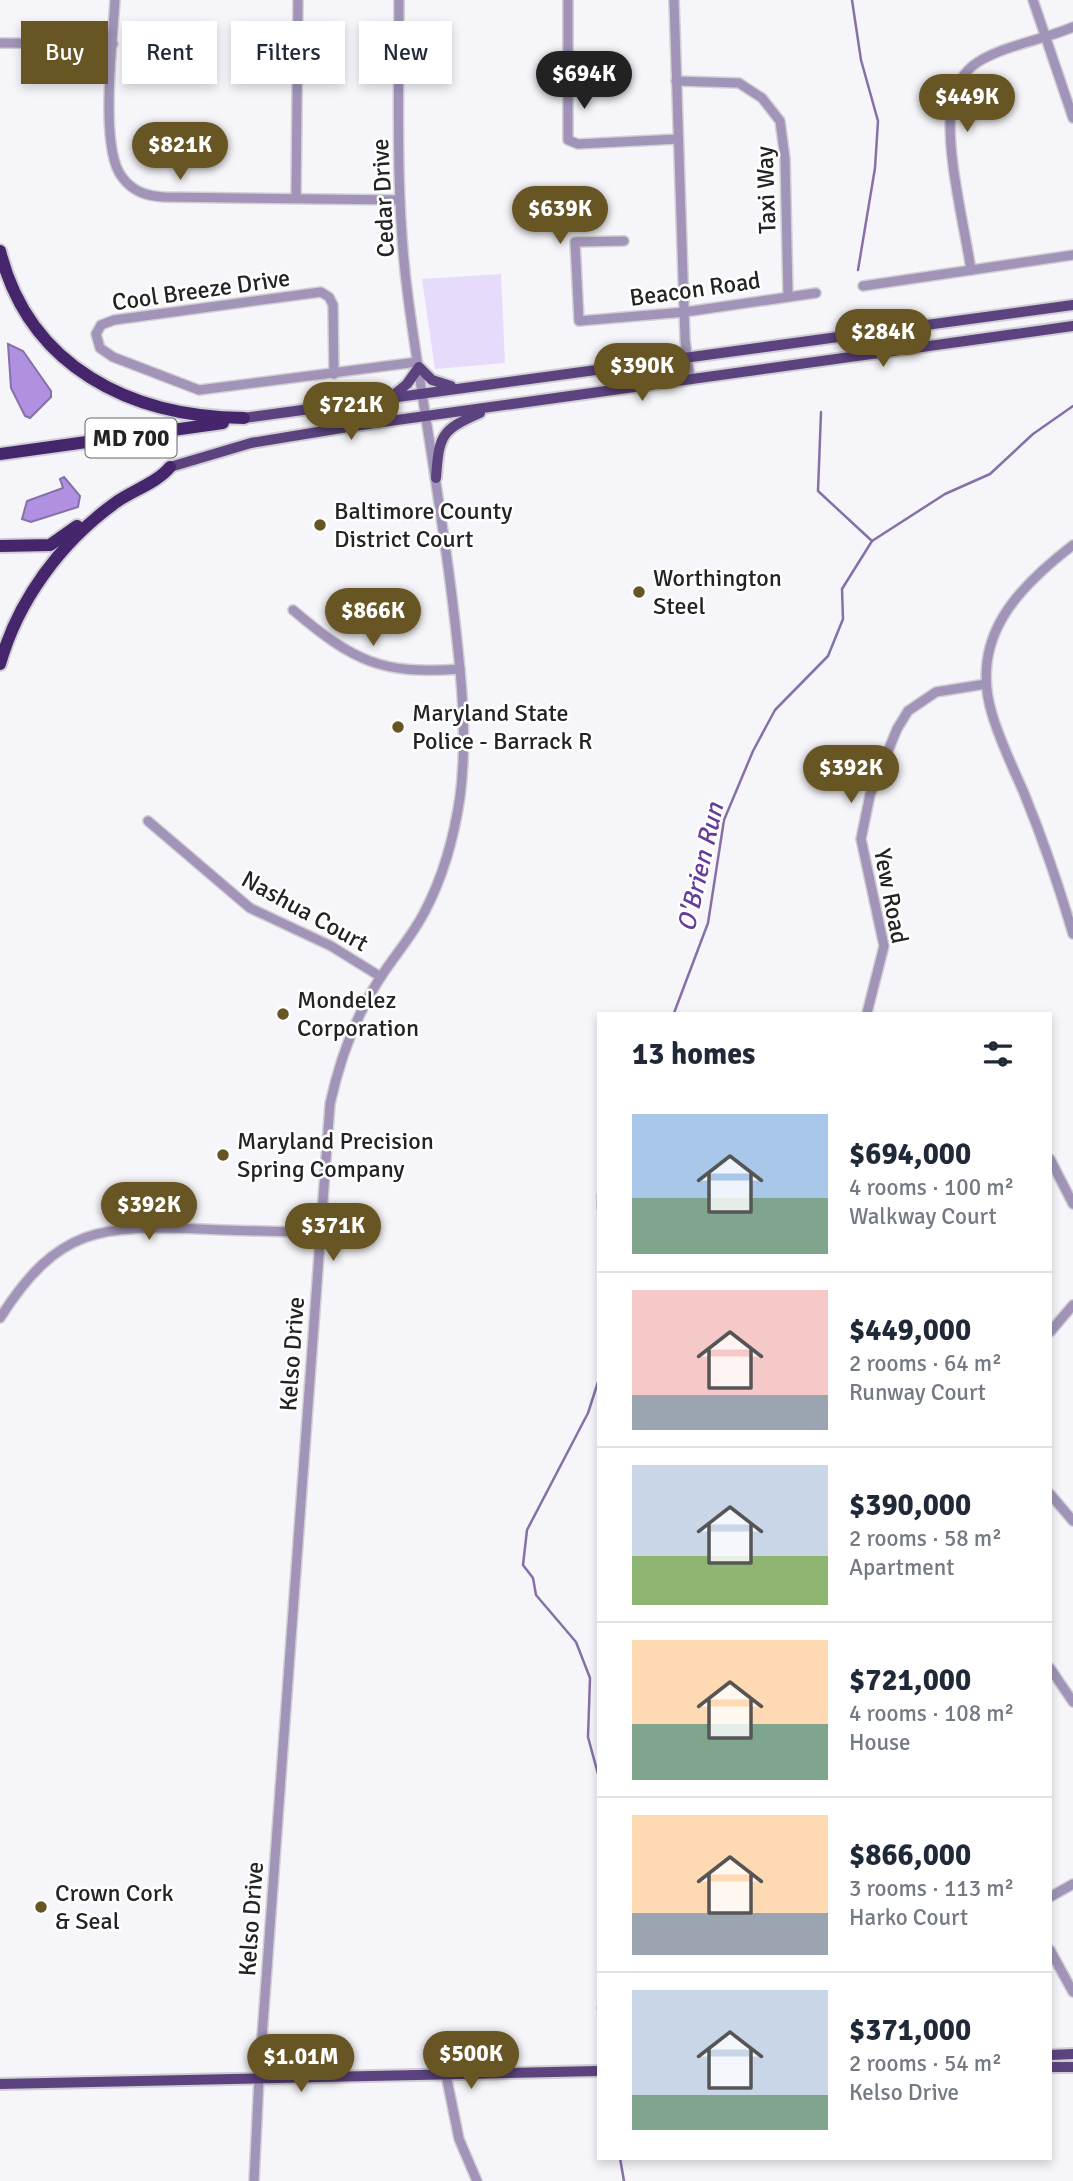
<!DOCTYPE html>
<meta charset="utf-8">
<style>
:root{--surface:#fff;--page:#f2f2f3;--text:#1f2937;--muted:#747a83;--line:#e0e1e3;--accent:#685524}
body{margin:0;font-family:Signika,sans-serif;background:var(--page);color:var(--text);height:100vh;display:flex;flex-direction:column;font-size:26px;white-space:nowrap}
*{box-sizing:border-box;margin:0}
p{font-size:23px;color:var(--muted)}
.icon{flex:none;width:38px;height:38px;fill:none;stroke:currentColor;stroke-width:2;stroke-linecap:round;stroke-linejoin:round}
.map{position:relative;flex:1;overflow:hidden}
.sheet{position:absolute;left:597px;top:1012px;width:455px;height:1148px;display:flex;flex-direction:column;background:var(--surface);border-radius:0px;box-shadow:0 4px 10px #0003}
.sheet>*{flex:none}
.guide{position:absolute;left:21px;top:21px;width:471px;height:63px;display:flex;gap:14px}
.price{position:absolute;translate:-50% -60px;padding:0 16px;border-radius:24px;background:var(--accent);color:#fff;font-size:23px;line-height:46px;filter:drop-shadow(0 2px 4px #0008)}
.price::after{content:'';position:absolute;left:50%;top:42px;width:21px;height:16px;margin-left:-10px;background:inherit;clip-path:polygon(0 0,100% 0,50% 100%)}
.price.active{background:#222;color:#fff}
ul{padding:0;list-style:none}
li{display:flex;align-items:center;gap:21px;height:175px;padding:0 35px}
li+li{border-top:2px solid var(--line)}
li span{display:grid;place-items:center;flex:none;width:196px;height:140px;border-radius:0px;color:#555}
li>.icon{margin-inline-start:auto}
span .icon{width:84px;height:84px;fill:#fffc;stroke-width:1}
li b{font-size:30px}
h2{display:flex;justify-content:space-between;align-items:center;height:84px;padding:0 35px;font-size:30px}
.tag{padding:0 24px;border-radius:0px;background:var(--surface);box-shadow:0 4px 10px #0003;font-size:24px;line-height:63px}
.tag.active{background:var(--accent);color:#fff}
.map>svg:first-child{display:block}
</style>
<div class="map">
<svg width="1073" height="2181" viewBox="0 0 1073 2181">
<rect width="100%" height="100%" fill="#f6f5f9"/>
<path fill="#e6dbfb" d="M501,274L505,363L435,369L422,279Z"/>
<g fill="#b091e1" stroke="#8670a8" stroke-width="2">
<path d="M8,344L23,351L51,391V397L30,418L25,416L11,388Z"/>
<path d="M64,477L80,496L78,507L31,522L22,519L27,501L63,488L60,479Z"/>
</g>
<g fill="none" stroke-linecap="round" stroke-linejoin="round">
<g stroke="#8670a8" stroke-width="2.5">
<path d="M852,0L861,60L878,121L875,168L858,270"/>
<path d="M872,541L945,494L990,474L1033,434L1073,406"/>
<path d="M674,1013L708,923L724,820L753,751L775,710L828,656L843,619L842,589L872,541L818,491L821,412"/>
<path d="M598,1194V1209"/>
<path d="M598,1382L588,1413L527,1530L523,1565L533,1578L536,1595L576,1642L590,1678L588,1737L598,1774"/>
<path d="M598,2007V2009"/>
<path d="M620,2158L624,2181"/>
</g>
<defs>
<g id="minor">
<path d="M115,0C113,39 99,148 122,177C133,192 147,196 164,197L400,200"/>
<path d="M568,0V140L578,144L678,139"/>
<path d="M674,0L685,339L690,380"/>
<path d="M1033,0L1073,118"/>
<path d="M0,43L113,44"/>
<path d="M676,81L739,83L762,98L780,121L785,158L788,295"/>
<path d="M296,198L298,0"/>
<path d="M624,241L575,242L579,321L685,312L816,293"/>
<path d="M971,270C964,223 944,147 952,101C955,86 965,70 978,62C1005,45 1043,40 1073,27"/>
<path d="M863,286L1073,255"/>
<path d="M334,374L333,305L329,297L321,292L114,320L101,325L96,334L100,348L113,357L199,390L417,362"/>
<path d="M1073,545C1017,588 969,638 992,714C1000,741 1013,768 1024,793C1043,840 1059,886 1073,934"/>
<path d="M293,610C353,661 381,675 460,669"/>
<path d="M148,821L250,908L331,946L381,977"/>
<path d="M867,1013L884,946L861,839L870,795L897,729L908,711L936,692L986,684"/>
<path d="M1050,1159L1073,1204"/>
<path d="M0,1318C58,1227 100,1225 201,1229C241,1231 281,1231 320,1233"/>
<path d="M1050,1332L1073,1305"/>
<path d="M1050,1494L1073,1521"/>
<path d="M1050,1668L1073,1702"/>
<path d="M1050,1897L1073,1884"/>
<path d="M1050,1950L1073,1992"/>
<path d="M446,2075L459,2139L477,2181"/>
<path d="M254,2181L259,2078L330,1104C340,1058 355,1017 380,978C395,955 413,935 425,911C444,875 454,837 460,797C468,737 461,673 454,614C442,508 422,403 408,297C395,199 399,99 399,0"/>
</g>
<g id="major">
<path d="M390,398L407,384L419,367L432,380L451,386"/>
<path d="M244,418L1073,305"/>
<path d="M170,467L251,443L354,426L1073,326"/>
<path d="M436,478C439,435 441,430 480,413"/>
<path d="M1050,2055L1073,2054"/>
<path d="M1050,2067H1073"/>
<path d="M0,2084L598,2071"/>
</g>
<g id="highway">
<path d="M0,251C29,367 131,417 244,418"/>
<path d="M0,454L223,423"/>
<path d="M0,546L50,545L77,526"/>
<path d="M0,664C18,600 61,542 115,503C131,491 157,483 170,467"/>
</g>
</defs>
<use href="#minor" stroke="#d0cfd3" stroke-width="12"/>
<use href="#major" stroke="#d0cfd3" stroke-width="14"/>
<use href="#highway" stroke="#d0cfd3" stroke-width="16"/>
<use href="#minor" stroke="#a194b8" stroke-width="9"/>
<use href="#major" stroke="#5c4380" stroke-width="10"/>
<use href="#highway" stroke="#45256c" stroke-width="12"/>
</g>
<g fill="#685524" stroke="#fff" stroke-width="2.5">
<circle cx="320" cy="525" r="7"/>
<circle cx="639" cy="592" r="7"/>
<circle cx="398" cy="727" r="7"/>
<circle cx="283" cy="1014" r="7"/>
<circle cx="223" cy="1155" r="7"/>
<circle cx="41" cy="1907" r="7"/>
</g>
<g text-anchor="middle" stroke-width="5" stroke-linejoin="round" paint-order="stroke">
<rect fill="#fff" stroke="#656566" stroke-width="2" x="85.5" y="418.5" width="91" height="39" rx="5"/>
<g font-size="23" font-weight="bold" fill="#232324">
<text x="131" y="446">MD 700</text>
</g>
<g font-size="24" fill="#232324" stroke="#fff">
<text transform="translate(766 190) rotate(-92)" y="8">Taxi Way</text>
<text transform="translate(383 198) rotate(-93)" y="8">Cedar Drive</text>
<text transform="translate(695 289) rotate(-8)" y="8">Beacon Road</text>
<text transform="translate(201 290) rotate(-8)" y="8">Cool Breeze Drive</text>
<text transform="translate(891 896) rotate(79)" y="8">Yew Road</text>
<text transform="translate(305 911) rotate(29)" y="8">Nashua Court</text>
<text transform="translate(292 1354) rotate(-86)" y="8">Kelso Drive</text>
<text transform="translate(251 1919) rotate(-86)" y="8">Kelso Drive</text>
</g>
<g font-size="24" fill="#232324" stroke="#fff" text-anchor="start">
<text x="334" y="519">Baltimore County<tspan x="334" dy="28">District Court</tspan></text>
<text x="653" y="586">Worthington<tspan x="653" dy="28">Steel</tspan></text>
<text x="412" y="721">Maryland State<tspan x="412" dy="28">Police - Barrack R</tspan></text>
<text x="297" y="1008">Mondelez<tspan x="297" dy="28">Corporation</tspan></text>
<text x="237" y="1149">Maryland Precision<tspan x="237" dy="28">Spring Company</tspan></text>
<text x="55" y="1901">Crown Cork<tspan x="55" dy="28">&amp; Seal</tspan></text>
</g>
<g font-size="26" font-style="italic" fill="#663c9b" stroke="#fff">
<text transform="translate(700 867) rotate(-77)" y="9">O'Brien Run</text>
</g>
</g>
</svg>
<b class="price active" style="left:584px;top:111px">$694K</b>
<b class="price" style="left:967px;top:134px">$449K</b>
<b class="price" style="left:180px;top:182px">$821K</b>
<b class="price" style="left:560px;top:246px">$639K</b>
<b class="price" style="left:883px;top:369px">$284K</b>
<b class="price" style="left:642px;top:403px">$390K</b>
<b class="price" style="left:351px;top:442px">$721K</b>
<b class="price" style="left:373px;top:648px">$866K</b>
<b class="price" style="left:851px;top:805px">$392K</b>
<b class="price" style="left:149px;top:1242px">$392K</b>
<b class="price" style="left:333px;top:1263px">$371K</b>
<b class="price" style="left:471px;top:2091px">$500K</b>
<b class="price" style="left:301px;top:2094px">$1.01M</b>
<div class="guide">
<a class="tag active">Buy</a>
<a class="tag">Rent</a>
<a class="tag">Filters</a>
<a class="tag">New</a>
</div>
<section class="sheet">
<h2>13 homes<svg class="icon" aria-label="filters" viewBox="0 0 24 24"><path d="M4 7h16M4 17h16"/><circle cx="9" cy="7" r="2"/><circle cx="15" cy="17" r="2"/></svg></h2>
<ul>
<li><span style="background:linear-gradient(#a9c7e8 60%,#7fa58c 0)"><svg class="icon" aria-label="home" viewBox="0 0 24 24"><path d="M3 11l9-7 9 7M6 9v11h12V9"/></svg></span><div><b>$694,000</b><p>4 rooms · 100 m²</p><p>Walkway Court</p></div></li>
<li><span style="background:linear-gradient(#f6c9c9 75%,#9aa5b1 0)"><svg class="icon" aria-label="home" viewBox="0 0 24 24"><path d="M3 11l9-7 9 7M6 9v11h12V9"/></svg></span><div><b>$449,000</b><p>2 rooms · 64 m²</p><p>Runway Court</p></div></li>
<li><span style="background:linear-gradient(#c9d6e8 65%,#8fb573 0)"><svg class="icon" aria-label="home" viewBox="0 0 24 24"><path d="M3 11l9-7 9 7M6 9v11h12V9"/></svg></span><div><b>$390,000</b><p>2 rooms · 58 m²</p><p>Apartment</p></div></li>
<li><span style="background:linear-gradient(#ffd9b3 60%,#7fa58c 0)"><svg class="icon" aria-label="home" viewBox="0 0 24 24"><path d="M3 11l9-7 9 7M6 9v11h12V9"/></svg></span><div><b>$721,000</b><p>4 rooms · 108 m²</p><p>House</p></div></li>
<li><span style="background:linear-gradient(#ffd9b3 70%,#9aa5b1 0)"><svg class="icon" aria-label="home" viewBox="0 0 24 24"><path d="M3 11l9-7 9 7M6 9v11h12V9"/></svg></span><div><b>$866,000</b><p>3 rooms · 113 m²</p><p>Harko Court</p></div></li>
<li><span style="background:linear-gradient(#c9d6e8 75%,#7fa58c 0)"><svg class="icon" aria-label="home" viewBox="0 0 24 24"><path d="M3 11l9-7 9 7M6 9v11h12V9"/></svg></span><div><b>$371,000</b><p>2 rooms · 54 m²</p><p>Kelso Drive</p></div></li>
</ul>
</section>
</div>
